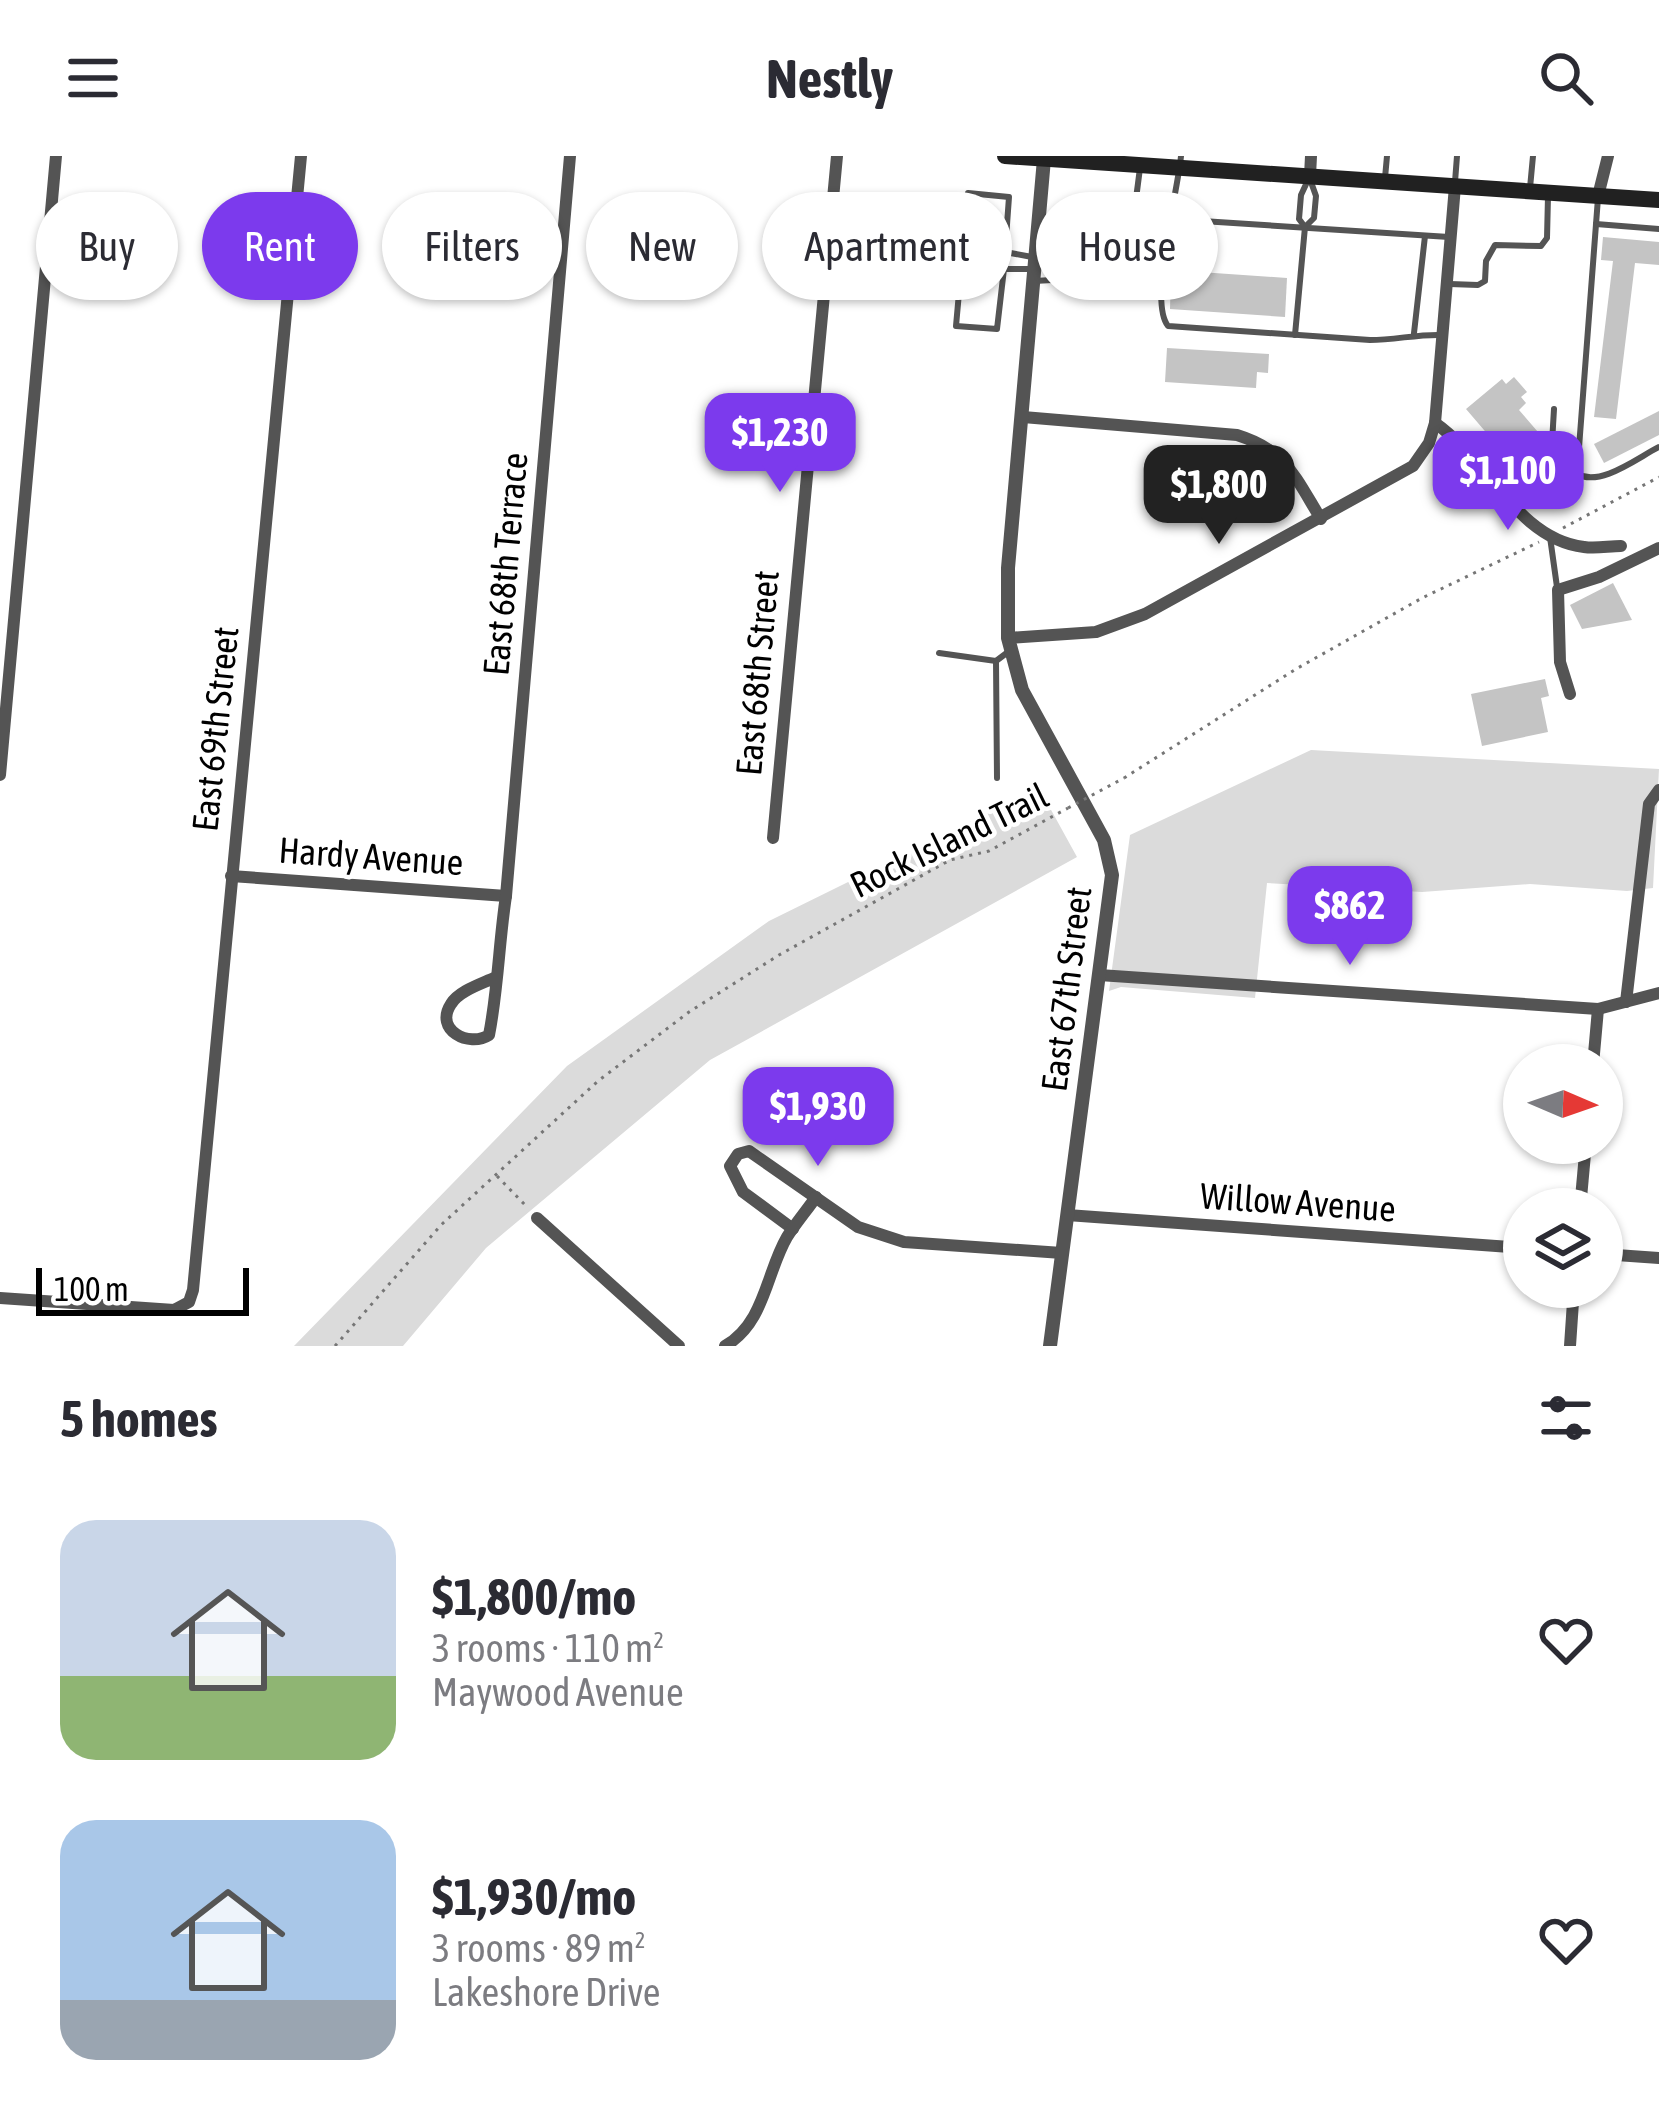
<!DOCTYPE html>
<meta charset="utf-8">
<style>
:root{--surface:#fff;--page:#f7f7f7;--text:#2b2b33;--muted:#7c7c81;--accent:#7c3aed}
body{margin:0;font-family:"Asap Condensed",sans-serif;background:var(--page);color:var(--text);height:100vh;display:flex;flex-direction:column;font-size:45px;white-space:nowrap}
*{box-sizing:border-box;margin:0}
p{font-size:39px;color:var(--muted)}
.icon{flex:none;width:66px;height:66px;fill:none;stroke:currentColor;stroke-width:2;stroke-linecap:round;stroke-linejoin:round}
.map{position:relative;height:1190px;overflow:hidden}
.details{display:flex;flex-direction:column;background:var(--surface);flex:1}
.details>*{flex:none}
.banner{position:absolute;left:36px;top:36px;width:1587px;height:108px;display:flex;gap:24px}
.needle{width:78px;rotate:92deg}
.buttons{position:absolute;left:1503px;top:888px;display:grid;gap:24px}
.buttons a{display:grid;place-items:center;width:120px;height:120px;border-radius:50%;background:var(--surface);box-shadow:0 3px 9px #0004;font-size:60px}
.scale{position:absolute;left:36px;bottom:30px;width:213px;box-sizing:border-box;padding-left:12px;border:6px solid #000;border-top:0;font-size:33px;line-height:42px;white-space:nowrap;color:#000;-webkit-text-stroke:9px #fff;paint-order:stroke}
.price{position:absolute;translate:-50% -102px;padding:0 27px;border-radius:24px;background:var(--accent);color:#fff;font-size:39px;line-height:78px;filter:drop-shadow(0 3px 6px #0008)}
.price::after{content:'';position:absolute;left:50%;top:72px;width:36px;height:27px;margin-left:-18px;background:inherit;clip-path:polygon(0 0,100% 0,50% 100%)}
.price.selected{background:#222;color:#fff}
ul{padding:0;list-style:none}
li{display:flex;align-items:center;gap:36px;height:300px;padding:0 60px}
li span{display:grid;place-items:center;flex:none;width:336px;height:240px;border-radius:36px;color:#555}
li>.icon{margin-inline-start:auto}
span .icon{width:144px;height:144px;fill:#fffc;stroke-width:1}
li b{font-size:51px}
h2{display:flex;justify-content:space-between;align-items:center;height:144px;padding:0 60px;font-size:51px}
.pill{padding:0 42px;border-radius:54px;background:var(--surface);box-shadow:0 3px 9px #0004;font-size:42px;line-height:108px}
.pill.selected{background:var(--accent);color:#fff}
header{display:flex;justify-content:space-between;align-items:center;height:156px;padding:0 60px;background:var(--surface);font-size:54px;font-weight:700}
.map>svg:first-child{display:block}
</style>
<header><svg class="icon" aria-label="menu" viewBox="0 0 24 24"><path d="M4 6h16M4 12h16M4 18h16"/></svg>Nestly<svg class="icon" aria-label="search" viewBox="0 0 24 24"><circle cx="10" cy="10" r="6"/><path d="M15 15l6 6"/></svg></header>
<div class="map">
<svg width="1659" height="1190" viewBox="0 0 1659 1190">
<rect width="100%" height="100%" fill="#fff"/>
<g fill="#dbdbdb">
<path d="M1311,594L1659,613L1653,732L1627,735L1530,728L1422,736L1267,727L1255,842L1121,831L1109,835L1130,679Z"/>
<path d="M1039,632L1077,701L710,904L486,1092L403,1190H294L567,910L769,765Z"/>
</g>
<g fill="#c4c4c4">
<path d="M1603,81L1659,86V109L1635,107L1616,263L1594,261L1613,105L1601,104Z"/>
<path d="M1171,114L1287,122L1285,161L1170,153Z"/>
<path d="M1167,192L1269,198L1268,217L1257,216L1256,232L1165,226Z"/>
<path d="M1514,221L1527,236L1521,241L1526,247L1519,254L1544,283L1514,309L1466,253L1502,223L1506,228Z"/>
<path d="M1659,255V279L1604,307L1594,288Z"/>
<path d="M1613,427L1632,464L1582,473L1570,449Z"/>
<path d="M1545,523L1549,540L1541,542L1548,576L1482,590L1471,538Z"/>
</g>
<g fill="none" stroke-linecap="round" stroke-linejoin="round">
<g stroke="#767676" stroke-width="3" stroke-dasharray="3 6" stroke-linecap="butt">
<path d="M1563,372L1659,321"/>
<path d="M1124,622L1296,513L1422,442L1539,386"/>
<path d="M497,1020L528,1052"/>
<path d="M335,1190L441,1069L598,925L689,856L779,799L950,704L989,695L1068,652"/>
</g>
<g stroke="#545454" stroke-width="6">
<path d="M1181,0C1178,36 1148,145 1168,170L1370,184C1396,184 1417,178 1442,179"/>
<path d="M1385,22L1387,0"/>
<path d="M1455,26L1457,0"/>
<path d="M1530,32L1533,0"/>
<path d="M1598,42L1577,318C1601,331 1637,302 1659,291"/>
<path d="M1171,63L1449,81"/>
<path d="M1596,68L1659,73"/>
<path d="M1305,71L1314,62L1316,40L1311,26"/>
<path d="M1032,101L1005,96L1009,41L968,37L956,170L997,173L1004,113H1034"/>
<path d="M1075,122L1079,56L1133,57"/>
<path d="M1034,125L1126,120L1140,12"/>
<path d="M1450,128L1478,129L1485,125L1486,105L1495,89L1541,90L1547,82L1548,40"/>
<path d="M1414,177L1425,80"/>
<path d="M1295,179L1305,71L1299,63L1301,39L1308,24"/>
<path d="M1501,333L1552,287L1554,253"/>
<path d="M1550,381L1557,431"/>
<path d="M939,497L996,505"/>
<path d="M997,622L996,505L1008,496"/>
</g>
<g stroke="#545454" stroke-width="12">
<path d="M1310,20L1311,0"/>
<path d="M1598,40L1608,0"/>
<path d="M1023,261L1237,279C1286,294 1295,321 1321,363"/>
<path d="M1435,267C1486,302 1517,383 1584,391C1596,393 1609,390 1621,390"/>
<path d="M1008,482L1096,476L1145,458L1413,310L1429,287L1435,267L1455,30"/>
<path d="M1570,538L1560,506L1558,434L1599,421L1659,392"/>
<path d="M0,619L56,0"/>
<path d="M773,682L837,0"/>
<path d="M231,720L506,740"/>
<path d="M1099,819L1598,853L1659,837"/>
<path d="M494,822C481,828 459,835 451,848C434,874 469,892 489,879C498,834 499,785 506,740L570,0"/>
<path d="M1626,846L1649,648L1659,634"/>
<path d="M1593,909L1598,853"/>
<path d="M1580,1053L1586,987"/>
<path d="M1067,1059L1524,1092"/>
<path d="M537,1062L679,1190"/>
<path d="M793,1073L743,1036L730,1010L738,998L749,995L858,1071L904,1086L1062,1097"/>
<path d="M1602,1098L1659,1102"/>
<path d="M0,1142L174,1154L189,1146L193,1134L301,0"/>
<path d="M725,1190C765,1167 766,1117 787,1081C796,1067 807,1054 816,1041"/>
<path d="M1570,1190L1574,1131"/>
</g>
<path stroke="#545454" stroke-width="14" d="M1044,3L1008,412V482L1022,534L1104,684L1112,719L1050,1190"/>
<path stroke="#212121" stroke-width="16" d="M1005,0L1659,44"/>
<path stroke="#767676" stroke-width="3" stroke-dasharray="3 6" stroke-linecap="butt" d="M1068,652L1124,622"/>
</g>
<g text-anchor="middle" stroke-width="9" stroke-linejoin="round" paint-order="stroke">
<g font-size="36" fill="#000" stroke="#fff">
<text transform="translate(505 408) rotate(-85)" y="13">East 68th Terrace</text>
<text transform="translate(757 517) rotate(-85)" y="13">East 68th Street</text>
<text transform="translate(215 573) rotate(-84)" y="13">East 69th Street</text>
<text transform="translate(949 684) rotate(-26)" y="13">Rock Island Trail</text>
<text transform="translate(371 700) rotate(4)" y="13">Hardy Avenue</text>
<text transform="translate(1066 833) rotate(-83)" y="13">East 67th Street</text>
<text transform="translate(1298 1046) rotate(4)" y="13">Willow Avenue</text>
</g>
</g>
</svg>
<div class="buttons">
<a><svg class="needle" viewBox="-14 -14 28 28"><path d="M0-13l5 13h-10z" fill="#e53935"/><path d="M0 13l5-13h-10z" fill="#7c7c81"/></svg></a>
<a><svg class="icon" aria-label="layers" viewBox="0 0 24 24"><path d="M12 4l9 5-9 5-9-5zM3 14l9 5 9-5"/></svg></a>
</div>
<div class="scale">100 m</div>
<b class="price" style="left:780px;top:339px">$1,230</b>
<b class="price" style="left:1508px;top:377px">$1,100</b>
<b class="price selected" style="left:1219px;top:391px">$1,800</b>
<b class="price" style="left:1350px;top:812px">$862</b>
<b class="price" style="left:818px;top:1013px">$1,930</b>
<div class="banner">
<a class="pill">Buy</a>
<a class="pill selected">Rent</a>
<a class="pill">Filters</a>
<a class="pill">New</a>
<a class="pill">Apartment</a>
<a class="pill">House</a>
</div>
</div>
<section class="details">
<h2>5 homes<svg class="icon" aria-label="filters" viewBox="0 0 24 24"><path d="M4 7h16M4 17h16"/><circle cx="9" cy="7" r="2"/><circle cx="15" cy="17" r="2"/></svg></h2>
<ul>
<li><span style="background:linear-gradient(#c9d6e8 65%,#8fb573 0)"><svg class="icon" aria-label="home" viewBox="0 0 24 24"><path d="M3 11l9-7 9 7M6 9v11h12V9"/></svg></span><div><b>$1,800/mo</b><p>3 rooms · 110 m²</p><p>Maywood Avenue</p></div><svg class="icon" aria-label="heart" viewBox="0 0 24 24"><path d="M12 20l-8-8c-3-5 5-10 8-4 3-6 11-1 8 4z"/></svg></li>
<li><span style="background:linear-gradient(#a9c7e8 75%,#9aa5b1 0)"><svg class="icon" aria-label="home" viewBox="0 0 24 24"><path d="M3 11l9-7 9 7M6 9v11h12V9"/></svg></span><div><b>$1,930/mo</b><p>3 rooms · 89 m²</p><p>Lakeshore Drive</p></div><svg class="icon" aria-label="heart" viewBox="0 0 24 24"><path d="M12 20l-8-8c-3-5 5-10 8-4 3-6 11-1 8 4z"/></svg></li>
</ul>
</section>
